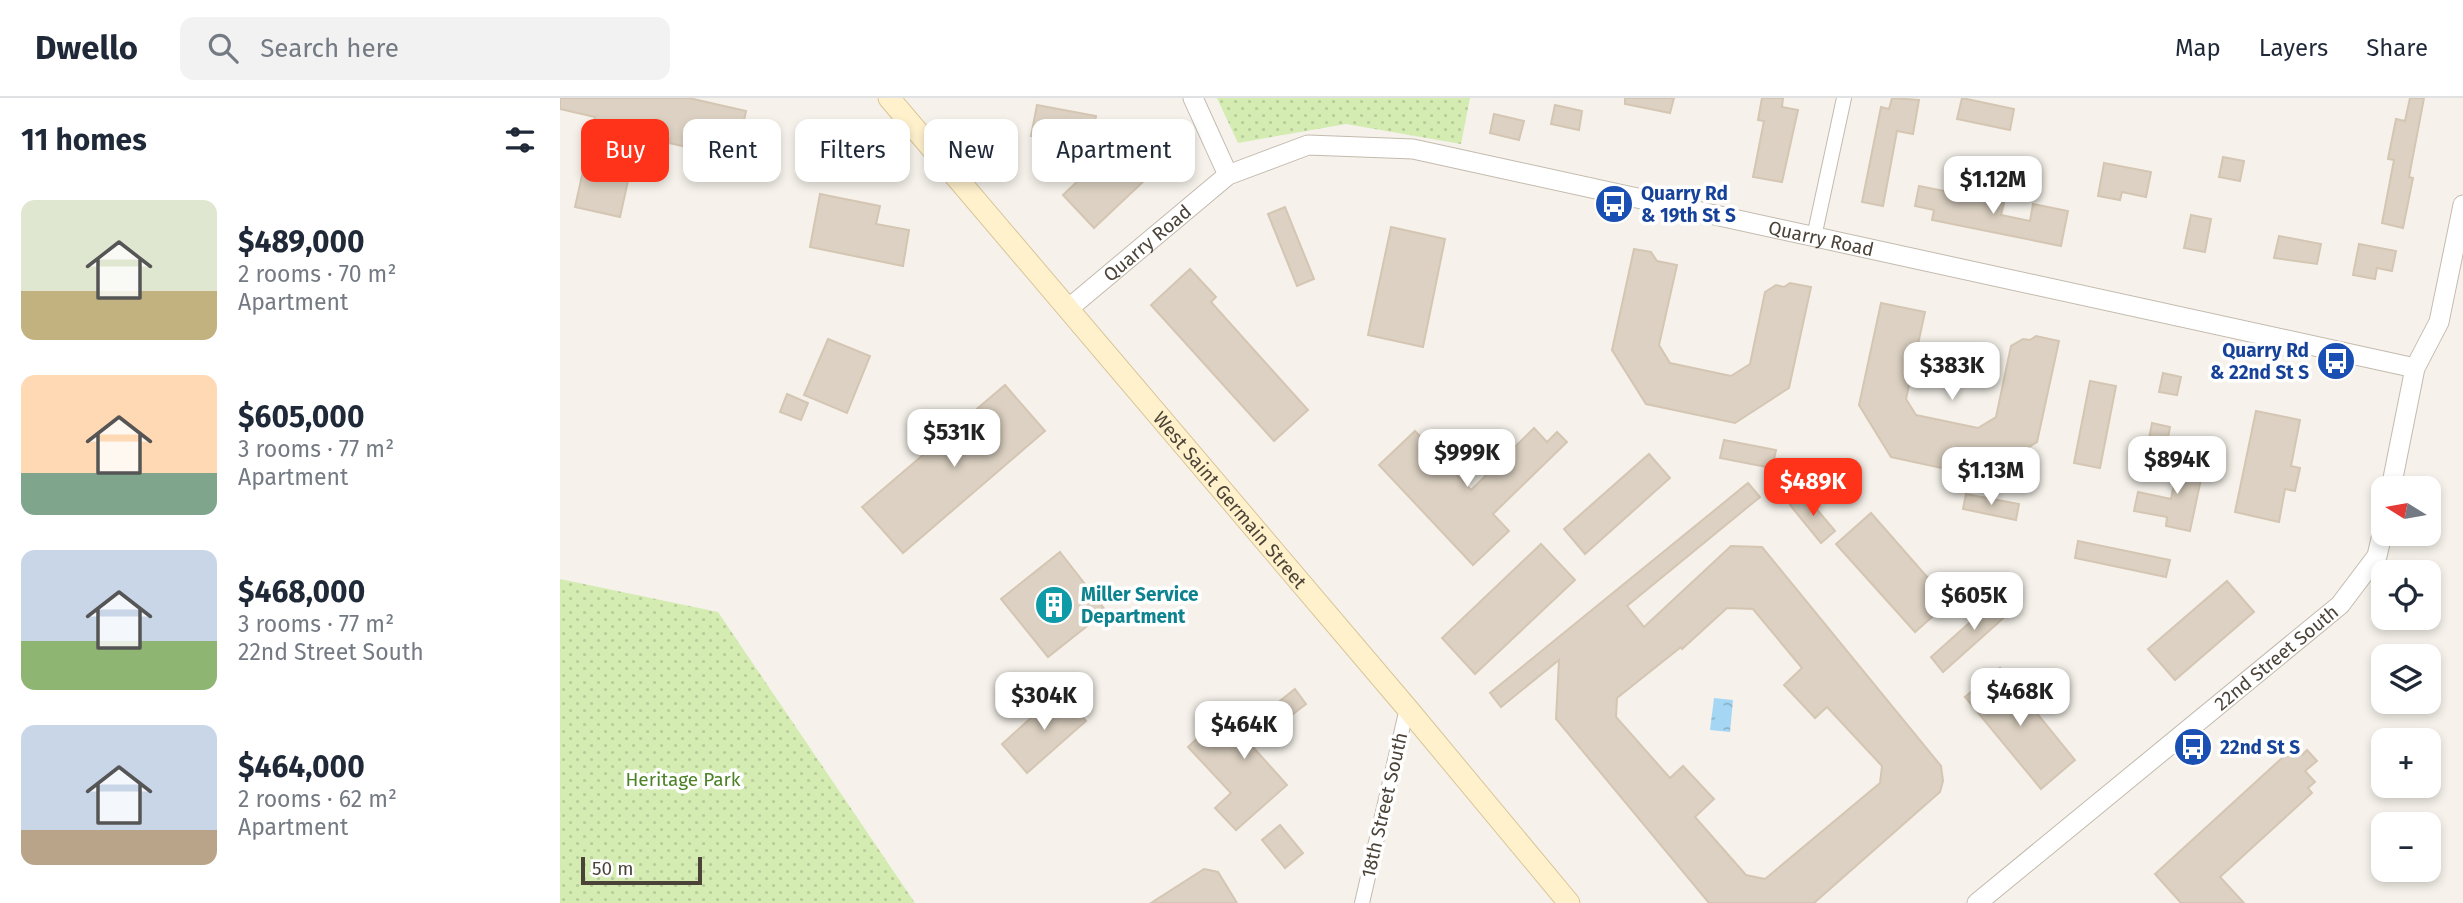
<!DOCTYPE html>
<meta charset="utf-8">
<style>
:root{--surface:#fff;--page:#f2f2f3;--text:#1f2937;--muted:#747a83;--line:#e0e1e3;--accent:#ff3319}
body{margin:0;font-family:"Fira Sans",sans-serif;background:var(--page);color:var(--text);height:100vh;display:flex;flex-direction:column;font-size:26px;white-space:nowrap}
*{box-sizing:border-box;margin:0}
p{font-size:23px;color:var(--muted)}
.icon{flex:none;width:38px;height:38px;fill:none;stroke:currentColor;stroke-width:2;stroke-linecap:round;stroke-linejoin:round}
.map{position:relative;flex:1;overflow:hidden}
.details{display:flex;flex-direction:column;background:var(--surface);width:560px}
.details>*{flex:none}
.banner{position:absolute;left:21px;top:21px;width:665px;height:63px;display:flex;gap:14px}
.needle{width:46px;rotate:281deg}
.buttons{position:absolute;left:1811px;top:378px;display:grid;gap:14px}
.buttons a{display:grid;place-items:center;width:70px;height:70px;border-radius:14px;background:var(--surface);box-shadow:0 4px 10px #0003;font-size:35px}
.scale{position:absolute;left:21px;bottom:18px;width:121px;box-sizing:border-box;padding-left:7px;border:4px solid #4b4338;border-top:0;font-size:19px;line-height:24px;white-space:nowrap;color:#4b4338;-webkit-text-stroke:5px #fff;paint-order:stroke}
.price{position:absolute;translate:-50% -60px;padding:0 16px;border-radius:14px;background:#fff;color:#222;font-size:23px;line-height:46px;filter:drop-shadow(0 2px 4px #0008)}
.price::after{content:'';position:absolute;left:50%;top:42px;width:21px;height:16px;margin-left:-10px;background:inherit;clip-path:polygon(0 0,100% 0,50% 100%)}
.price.current{background:var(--accent);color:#fff}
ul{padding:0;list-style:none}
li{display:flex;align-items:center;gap:21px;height:175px;padding:0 21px}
li span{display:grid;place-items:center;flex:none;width:196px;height:140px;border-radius:14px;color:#555}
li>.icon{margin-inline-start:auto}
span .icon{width:84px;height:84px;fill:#fffc;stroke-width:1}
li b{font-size:30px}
h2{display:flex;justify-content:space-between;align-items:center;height:84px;padding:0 21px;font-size:30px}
.pill{padding:0 24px;border-radius:14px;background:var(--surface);box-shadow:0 4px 10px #0003;font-size:24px;line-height:63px}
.pill.current{background:var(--accent);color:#fff}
header{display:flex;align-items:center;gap:42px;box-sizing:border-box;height:98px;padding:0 35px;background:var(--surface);border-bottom:2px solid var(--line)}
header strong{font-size:33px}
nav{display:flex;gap:38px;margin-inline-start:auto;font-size:24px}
.search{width:490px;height:63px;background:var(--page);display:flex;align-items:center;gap:18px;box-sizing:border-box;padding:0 24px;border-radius:14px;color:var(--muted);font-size:26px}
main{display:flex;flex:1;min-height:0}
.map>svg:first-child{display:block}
</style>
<header>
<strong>Dwello</strong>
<div class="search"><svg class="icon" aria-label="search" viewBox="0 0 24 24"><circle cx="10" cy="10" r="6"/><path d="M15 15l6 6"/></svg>Search here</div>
<nav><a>Map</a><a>Layers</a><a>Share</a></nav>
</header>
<main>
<section class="details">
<h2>11 homes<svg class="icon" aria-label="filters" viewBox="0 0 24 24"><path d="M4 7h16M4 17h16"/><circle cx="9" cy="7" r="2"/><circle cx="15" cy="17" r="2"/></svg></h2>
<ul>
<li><span style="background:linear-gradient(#dfe7d0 65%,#c2b280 0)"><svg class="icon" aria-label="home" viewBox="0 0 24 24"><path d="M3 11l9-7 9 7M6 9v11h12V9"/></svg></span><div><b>$489,000</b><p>2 rooms · 70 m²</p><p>Apartment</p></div></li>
<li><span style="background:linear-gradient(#ffd9b3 70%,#7fa58c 0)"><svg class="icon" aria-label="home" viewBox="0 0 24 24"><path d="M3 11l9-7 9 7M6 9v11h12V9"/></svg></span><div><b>$605,000</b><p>3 rooms · 77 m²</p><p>Apartment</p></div></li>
<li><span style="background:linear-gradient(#c9d6e8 65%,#8fb573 0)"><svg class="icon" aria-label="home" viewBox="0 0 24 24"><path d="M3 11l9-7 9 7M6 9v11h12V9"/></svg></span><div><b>$468,000</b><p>3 rooms · 77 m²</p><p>22nd Street South</p></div></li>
<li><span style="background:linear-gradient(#c9d6e8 75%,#b9a48a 0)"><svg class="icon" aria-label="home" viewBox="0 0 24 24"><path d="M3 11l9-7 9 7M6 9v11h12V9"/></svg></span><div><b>$464,000</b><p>2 rooms · 62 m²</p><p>Apartment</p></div></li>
</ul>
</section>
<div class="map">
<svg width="1903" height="805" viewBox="0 0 1903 805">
<defs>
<pattern id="park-dots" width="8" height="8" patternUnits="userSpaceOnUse" patternTransform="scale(1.75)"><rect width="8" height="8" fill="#d4ecb2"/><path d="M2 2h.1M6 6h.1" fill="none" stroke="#b8cc9a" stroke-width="1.8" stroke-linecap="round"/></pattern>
<pattern id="water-ripples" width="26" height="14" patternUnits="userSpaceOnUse" patternTransform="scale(1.75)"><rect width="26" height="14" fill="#a5d7f5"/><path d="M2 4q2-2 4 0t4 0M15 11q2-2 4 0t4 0" fill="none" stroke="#88b0c7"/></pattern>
</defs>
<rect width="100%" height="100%" fill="#f6f2eb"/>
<g fill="url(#park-dots)">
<path d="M657,0H910L901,46L786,26L678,45Z"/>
<path d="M0,481L158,514L355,805H0Z"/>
</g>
<path fill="url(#water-ripples)" d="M1154,600L1173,602L1170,634L1150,632Z"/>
<g fill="#dcd1c2" stroke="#d4c6b2" stroke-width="2" fill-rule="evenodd">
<path d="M0,0H129L186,13L176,60L109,45L110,40L79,33L60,119L15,109L35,19L0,11Z"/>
<path d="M1065,0H1114L1110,15L1065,6Z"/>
<path d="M1202,0H1223L1222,9L1238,12L1222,84L1193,79L1204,23L1198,22Z"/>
<path d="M1332,0L1359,2L1353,36L1337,33L1323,108L1302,104L1321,9L1329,11Z"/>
<path d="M1402,0L1454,11L1450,32L1397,21Z"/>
<path d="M1850,0H1864L1849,79L1853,80L1843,130L1822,125L1834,62L1828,61L1836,21L1845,23Z"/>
<path d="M477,7L536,18L530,50L471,38Z"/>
<path d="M995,7L1022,13L1019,32L991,26Z"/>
<path d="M934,16L964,23L959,42L930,35Z"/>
<path d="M572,31L603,65L534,130L503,97Z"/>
<path d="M1663,59L1684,63L1680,83L1659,79Z"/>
<path d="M1544,65L1591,74L1586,99L1562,94L1560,102L1538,98Z"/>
<path d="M1359,88L1444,105L1441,117L1470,123L1473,106L1508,113L1501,148L1372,122L1374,112L1355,108Z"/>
<path d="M260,96L320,108L316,126L349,132L343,168L250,149Z"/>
<path d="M725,109L754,181L737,188L708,116Z"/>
<path d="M1631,117L1651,121L1645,154L1624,150Z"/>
<path d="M831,129L885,141L863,249L808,237Z"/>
<path d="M1719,138L1761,146L1757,166L1714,160Z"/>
<path d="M1799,146L1836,153L1832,173L1817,170L1815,181L1793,177Z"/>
<path d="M1074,151L1091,154L1097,163L1117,167L1099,247L1110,265L1171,278L1190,266L1205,194L1216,187L1224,189L1230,185L1251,189L1229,290L1175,325L1086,306L1052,252Z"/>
<path d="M630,171L656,199L651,204L748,312L714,343L591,207Z"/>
<path d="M1321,205L1365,214L1346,301L1356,317L1418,330L1436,319L1451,248L1463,241L1470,242L1476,238L1499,243L1477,344L1408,386L1410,376L1331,359L1299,307Z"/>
<path d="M268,241L310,258L287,315L244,297Z"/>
<path d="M1603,275L1621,279L1617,297L1599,294Z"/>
<path d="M1530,283L1556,288L1540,370L1514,365Z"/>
<path d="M445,287L485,333L343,455L302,409Z"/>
<path d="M227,296L248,305L241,322L220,314Z"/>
<path d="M1696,313L1740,322L1731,368L1740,370L1735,393L1725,391L1719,424L1675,414Z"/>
<path d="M1592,325L1610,329L1603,366L1585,362Z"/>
<path d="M974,330L987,344L997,334L1007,344L933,416L949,433L913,467L819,367L855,333L911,392Z"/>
<path d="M1164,342L1216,352L1212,370L1160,360Z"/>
<path d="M1089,356L1110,380L1025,456L1004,431Z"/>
<path d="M1620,357L1645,362L1630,433L1606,428L1607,419L1574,413L1578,394L1611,401Z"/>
<path d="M1188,385L1200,399L1067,508L1084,529L1171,448L1202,449L1381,668L1383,683L1380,694L1254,805H1149L996,621L999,562L941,609L930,595ZM1167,510L1193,511L1242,570L1224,587L1255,620L1267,609L1322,668L1320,685L1205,781L1186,777L1135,719L1154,701L1123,668L1110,680L1056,619L1057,600L1121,549L1122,551Z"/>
<path d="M1244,396L1275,433L1261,445L1230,407Z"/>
<path d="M1406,396L1459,406L1456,422L1403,411Z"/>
<path d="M1311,415L1389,504L1355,534L1276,446Z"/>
<path d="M1518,443L1610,462L1606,479L1515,460Z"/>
<path d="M981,446L1015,482L915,576L882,540Z"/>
<path d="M500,454L546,513L488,559L441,501Z"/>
<path d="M1667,483L1694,514L1615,582L1588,551Z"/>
<path d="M1445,493L1457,508L1383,574L1371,559Z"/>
<path d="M1440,570L1515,662L1481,691L1405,599Z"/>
<path d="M735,591L746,606L692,648L727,687L676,732L655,710L671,695L628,649L661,618L678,636Z"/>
<path d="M500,594L526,623L467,675L442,646Z"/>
<path d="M1734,649L1742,657L1747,652L1757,663L1745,673L1755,684L1748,690L1752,695L1660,779L1684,805H1621L1595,776Z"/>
<path d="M720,727L743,755L725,770L702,742Z"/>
<path d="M644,771L658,774L677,805H591Z"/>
</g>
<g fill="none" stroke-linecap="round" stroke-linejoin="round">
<defs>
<g id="minor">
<path d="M1254,139L1284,0"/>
<path d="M802,805L847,610"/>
</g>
<g id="tertiary">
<path d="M633,0L668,77"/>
<path id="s1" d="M508,211L668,77L748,47L853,51L1855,270"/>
<path d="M1831,390L1855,270L1879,224L1903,107"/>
<path id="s2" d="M1417,805L1780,507L1817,458L1824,428"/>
</g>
<g id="secondary">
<path id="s3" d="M329,0L847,610L1009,805"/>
</g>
</defs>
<use href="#minor" stroke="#c3baad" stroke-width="16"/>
<use href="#tertiary" stroke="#c3baad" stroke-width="21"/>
<use href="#secondary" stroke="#d8c599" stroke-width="23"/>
<use href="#minor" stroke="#fff" stroke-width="14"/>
<use href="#tertiary" stroke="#fff" stroke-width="19"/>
<use href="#secondary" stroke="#fff1cc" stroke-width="21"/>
</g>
<defs>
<symbol id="bus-disc" viewBox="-11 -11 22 22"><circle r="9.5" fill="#1a4fb4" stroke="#fff"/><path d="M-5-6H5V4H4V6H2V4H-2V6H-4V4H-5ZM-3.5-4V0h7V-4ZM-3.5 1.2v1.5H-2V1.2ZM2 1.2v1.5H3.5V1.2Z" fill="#fff"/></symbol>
<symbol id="building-disc" viewBox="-11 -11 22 22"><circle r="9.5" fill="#0f9aa8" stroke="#fff"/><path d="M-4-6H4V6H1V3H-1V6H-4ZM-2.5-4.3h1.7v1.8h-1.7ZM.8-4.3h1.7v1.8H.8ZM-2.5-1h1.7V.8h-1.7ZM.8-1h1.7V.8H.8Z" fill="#fff"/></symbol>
</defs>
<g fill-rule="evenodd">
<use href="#bus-disc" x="1032" y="84" width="44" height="44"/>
<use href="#bus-disc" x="1754" y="241" width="44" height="44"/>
<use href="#building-disc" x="472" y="485" width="44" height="44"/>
<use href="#bus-disc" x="1611" y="627" width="44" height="44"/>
</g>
<g text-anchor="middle" stroke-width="7" stroke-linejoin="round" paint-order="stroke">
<g font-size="19" font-weight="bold" fill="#164399" stroke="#fff" text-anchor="start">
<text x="1081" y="102">Quarry Rd<tspan x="1081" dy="22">&amp; 19th St S</tspan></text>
<text x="1749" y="259" text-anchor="end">Quarry Rd<tspan x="1749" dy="22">&amp; 22nd St S</tspan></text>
<text x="1660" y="656">22nd St S</text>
</g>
<g font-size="19" fill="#4b4338" stroke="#fff">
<text dy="7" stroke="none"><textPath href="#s1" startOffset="817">Quarry Road</textPath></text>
<text dy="7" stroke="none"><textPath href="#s1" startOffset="103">Quarry Road</textPath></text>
<text dy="7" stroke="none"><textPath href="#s3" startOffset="527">West Saint Germain Street</textPath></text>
<text dy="7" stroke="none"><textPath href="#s2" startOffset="387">22nd Street South</textPath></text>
<text transform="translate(824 707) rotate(-77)" y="7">18th Street South</text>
</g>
<g font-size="19" font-weight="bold" fill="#0d838f" stroke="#fff" text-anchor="start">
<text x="521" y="503">Miller Service<tspan x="521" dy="22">Department</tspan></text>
</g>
<g font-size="19" fill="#4c8226" stroke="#fff">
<text x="123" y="688">Heritage Park</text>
</g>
</g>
</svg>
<div class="buttons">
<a><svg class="needle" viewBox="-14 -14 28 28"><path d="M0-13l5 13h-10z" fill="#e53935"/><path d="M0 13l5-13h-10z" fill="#747a83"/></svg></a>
<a><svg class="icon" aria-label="locate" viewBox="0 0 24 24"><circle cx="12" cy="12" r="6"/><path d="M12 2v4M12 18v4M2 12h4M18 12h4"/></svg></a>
<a><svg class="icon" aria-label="layers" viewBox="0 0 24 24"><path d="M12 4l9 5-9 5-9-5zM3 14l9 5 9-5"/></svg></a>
<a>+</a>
<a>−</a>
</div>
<div class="scale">50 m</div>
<b class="price" style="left:1433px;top:118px">$1.12M</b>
<b class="price" style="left:1392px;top:304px">$383K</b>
<b class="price" style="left:394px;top:371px">$531K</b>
<b class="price" style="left:907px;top:391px">$999K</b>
<b class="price" style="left:1617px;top:398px">$894K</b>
<b class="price" style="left:1431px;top:409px">$1.13M</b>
<b class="price current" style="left:1253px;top:420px">$489K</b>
<b class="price" style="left:1414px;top:534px">$605K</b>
<b class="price" style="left:1460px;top:630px">$468K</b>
<b class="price" style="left:484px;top:634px">$304K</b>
<b class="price" style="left:684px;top:663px">$464K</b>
<div class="banner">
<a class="pill current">Buy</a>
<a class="pill">Rent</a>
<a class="pill">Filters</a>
<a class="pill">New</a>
<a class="pill">Apartment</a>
</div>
</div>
</main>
